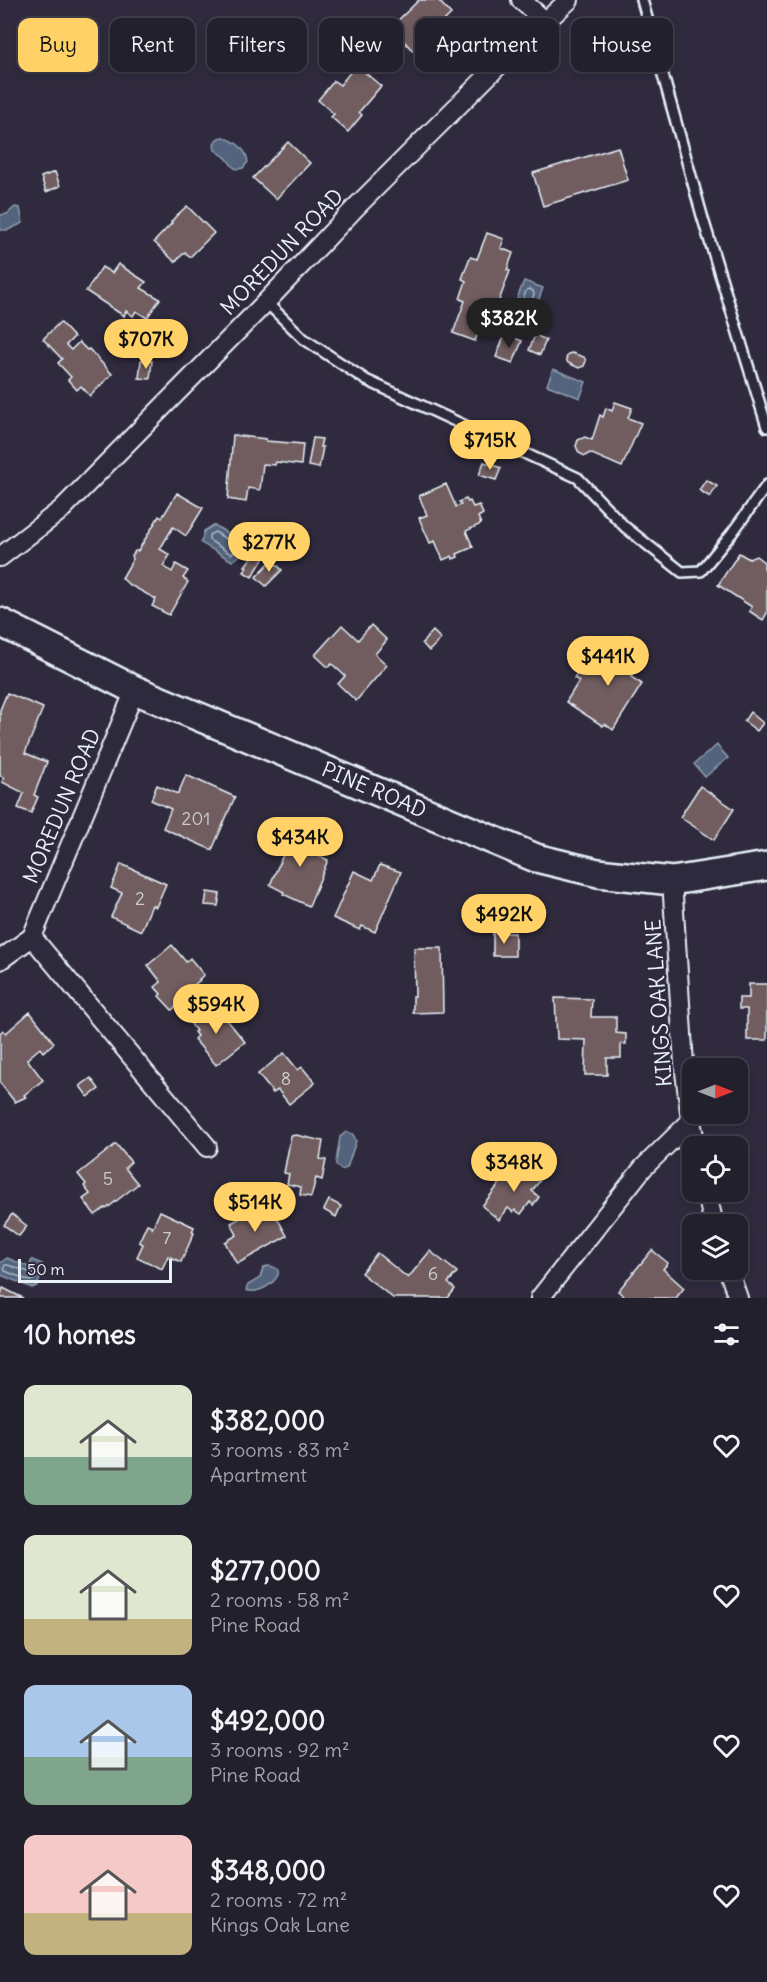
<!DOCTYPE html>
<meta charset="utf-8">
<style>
:root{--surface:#23202e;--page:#2b2836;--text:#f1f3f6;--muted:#a3a3aa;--line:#403e4a;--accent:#ffd166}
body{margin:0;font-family:Delius,sans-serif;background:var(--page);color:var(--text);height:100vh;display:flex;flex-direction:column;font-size:22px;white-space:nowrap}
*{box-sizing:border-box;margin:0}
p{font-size:20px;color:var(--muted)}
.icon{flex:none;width:33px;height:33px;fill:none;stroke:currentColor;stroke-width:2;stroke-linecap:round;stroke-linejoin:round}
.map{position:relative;height:1298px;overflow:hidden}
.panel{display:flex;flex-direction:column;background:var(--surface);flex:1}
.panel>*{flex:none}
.hud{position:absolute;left:18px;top:18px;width:732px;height:54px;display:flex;gap:12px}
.needle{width:39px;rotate:90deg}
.buttons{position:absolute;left:682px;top:1058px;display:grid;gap:12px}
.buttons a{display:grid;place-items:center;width:66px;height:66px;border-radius:12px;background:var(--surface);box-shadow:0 3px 9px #0003,0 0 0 2px var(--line);font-size:30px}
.scale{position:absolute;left:18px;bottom:15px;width:154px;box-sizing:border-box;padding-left:6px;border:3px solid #e8f1f8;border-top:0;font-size:16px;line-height:21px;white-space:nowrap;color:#e8f1f8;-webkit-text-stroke:4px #2f2a3d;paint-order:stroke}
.price{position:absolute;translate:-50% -51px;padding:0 14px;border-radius:21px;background:var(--accent);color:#111;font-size:20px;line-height:39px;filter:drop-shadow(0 2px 3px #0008)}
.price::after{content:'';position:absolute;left:50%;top:36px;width:18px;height:14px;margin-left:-9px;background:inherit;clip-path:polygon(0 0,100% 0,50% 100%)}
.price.on{background:#222;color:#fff}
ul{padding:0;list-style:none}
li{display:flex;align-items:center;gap:18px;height:150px;padding:0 24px}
li span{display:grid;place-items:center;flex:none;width:168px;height:120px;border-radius:12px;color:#555}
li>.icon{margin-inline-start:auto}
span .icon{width:72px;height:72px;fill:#fffc;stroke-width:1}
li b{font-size:26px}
h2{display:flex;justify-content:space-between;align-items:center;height:72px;padding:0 24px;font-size:26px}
.tag{padding:0 21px;border-radius:12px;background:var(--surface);box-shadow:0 3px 9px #0003,0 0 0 2px var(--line);font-size:21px;line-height:54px}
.tag.on{background:var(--accent);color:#111}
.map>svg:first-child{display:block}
</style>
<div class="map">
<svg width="767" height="1298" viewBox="0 0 767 1298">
<rect width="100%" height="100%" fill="#2f2a3d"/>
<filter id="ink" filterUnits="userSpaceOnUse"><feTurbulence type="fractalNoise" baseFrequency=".0167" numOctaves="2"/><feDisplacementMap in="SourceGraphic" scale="12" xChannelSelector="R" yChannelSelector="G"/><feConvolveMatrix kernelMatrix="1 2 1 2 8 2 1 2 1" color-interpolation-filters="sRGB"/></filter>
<g filter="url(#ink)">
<g fill="#52647d" stroke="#8e9cae" stroke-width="1.5">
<path d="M223,137C235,141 246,148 248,162L243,168C233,171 233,166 227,159C224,155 219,153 215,150C213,143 215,138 223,137Z"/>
<path d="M15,207L20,208L23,223L8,230H0V215L7,214Z"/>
<path d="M524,281L543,288L529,326L509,319Z"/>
<path d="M553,369L586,382L580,398L547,385Z"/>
<path d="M214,525L245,544C243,553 240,557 232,561L201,543L204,531Z"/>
<path d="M717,745L728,758L705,777L694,764Z"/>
<path d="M346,1132L353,1134L356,1141L347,1168L341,1170L336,1165V1162L340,1137Z"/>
<path d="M7,1258L29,1267L32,1260L42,1264L39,1272L40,1279L37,1286L32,1288L1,1275L0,1263Z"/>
<path d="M267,1266C296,1267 262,1298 246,1290L248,1285L260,1278L263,1268Z"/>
</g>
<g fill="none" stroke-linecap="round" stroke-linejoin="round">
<g stroke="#acb9c7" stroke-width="1.5">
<path d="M529,289L533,291L534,294L526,316L522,317L518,313L526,291Z"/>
<path d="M215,532L237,546L236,551L231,554L209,540V535Z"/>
<path d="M5,1265H8L32,1273L34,1279L30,1281L5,1271L4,1268Z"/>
</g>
</g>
<g fill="#715d5e" stroke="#e8f1f8" stroke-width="1.5">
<path d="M419,0H438L451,14L413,51L391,27Z"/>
<path d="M356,65L381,86L359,112L362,115L348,132L331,117L334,114L318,100L334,81L340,85Z"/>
<path d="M288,142L310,163L276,199L253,178Z"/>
<path d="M618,147L628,180L543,206L533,173Z"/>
<path d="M55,172L60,186L46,192L41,177Z"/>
<path d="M187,206L214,233L190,257L185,252L175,262L154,242L172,223L171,222L176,216Z"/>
<path d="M487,233L504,239L501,248L513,253L507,270L510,271L490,325L482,322L475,341L453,333L465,301L460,299L466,281L462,279L470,257L477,259Z"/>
<path d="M118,264L146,282L141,288L160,299L147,318L136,311L133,316L126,311L124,316L86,291L102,267L112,273Z"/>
<path d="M60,322L74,337L66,345L71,350L79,342L87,350L89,349L112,374L90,396L81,386L77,390L68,380L71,377L58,363L62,359L43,339Z"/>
<path d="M505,334L522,341L513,363L496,357Z"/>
<path d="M535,335L546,340L540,355L529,350Z"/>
<path d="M572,353L584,357L586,361L584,366L579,368L568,363L566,359L568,354Z"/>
<path d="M141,360L152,361L150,379L139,378Z"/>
<path d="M615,402L632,408L628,418L641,423L622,467L590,453L585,456L579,453L576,446L578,440L585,437L592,440L600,415L603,417L606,408L612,411Z"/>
<path d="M233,435L266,439V441L303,444L301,465L276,462L275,465L263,464L260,490L248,488L246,502L228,499Z"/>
<path d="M313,438L322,439L320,447H323L319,468L308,466Z"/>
<path d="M484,462L501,468L496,480L479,475Z"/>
<path d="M706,480L717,486L710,497L699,490Z"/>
<path d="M446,484L456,507L461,505L459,502L466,499L468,502L470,501L473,507L479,505L483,514L478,517L481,524L466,531L473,547L457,554L458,557L453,559L452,556L443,560L435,541L430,543L419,518L427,515L419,496Z"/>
<path d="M177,493L203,508L186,536L173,527L160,549L170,555L163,566L172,572L176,564L188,571L183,578L188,582L169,615L152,606L156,599L128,584L122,578L133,559L132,556L135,551H138L159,516L162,518Z"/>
<path d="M259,548L267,553L252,577L244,572L247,567L245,566Z"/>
<path d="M739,553L749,559L756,556L764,562V569L767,571V613L763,620L749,611L752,607L718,585Z"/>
<path d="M272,560L282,570L266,586L256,577Z"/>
<path d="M342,625L358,640L371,625L387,640L375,654L387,665L356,701L338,684L345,676L332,664L328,667L315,655Z"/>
<path d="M433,631L441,639L429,651L422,643Z"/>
<path d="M623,641L645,655L631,677L642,684L613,730L605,724L603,726L566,702L579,681L574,678L582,665L593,672L602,659L608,663Z"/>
<path d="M7,693L43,708L25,753L47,762L34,795L38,797L31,813L18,808L24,793L2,782L4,777L0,776V710Z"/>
<path d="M750,712L763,723L757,731L744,721Z"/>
<path d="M186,775L235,797L212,850L163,828L171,809L151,800L157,785L178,794Z"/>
<path d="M700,786L734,809L714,840L680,817Z"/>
<path d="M296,825L309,831L308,833L316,837L310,852L328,860L309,906L283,894L284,892L270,885Z"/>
<path d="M121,864L166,884L156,907L152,905L141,931L111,917L122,893L111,888Z"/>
<path d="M380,865L401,872L375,932L362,926L360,930L333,918L354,871L373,880Z"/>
<path d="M207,892L220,894L218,906L205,905Z"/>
<rect x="493" y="933" width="22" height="23"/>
<path d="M172,945L186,962L190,958L204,975L199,979L200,980L176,1000L179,1004L172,1010L159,996L161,994L155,987L161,982L148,965Z"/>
<path d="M414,948H442L443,1012L413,1013V996H415Z"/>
<path d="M749,984H767V1040H747V1009H739V998H749Z"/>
<path d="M555,998L592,999L591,1017H616V1033L626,1034V1044H621V1058H607V1075H585L586,1040L557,1039Z"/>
<path d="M215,1005L245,1042L216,1065L194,1039L197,1036L194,1032L196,1031L191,1024Z"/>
<path d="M30,1012L54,1043L43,1052L40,1048L27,1059L43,1080L24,1095L26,1097L15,1102L0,1083V1033L3,1030L6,1033Z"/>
<path d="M284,1053L298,1070L302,1067L315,1083L289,1104L278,1090L273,1093L258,1074Z"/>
<path d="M91,1078L99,1089L88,1097L80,1086Z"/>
<path d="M296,1135L323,1141L320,1159L326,1160L322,1180L316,1178L311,1197L300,1195L301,1187L287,1184L289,1174L284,1173L291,1136Z"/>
<path d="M116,1144L131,1162L125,1168L138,1184L106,1209L105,1208L95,1215L83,1199L90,1194L84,1186L86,1184L78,1174Z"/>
<path d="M521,1163L541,1179L532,1191L539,1197L533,1205L530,1202L521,1214L515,1210L513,1212L508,1208L499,1220L482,1206L505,1177L508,1179Z"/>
<path d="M329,1200L341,1206L336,1217L324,1210Z"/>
<path d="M269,1203L287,1236L237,1264L225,1242L237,1235L231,1223Z"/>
<path d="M160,1211L194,1227L192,1232L194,1233L181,1262L168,1256L162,1269L137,1257L143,1244L139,1242L147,1224L152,1226V1229Z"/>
<path d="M12,1214L27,1226L19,1236L4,1225Z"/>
<path d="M652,1250L668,1263L663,1269L684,1288L676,1298H626L618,1291Z"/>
<path d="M430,1251L457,1272L448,1283L455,1289L448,1298H393L361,1273L377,1253L408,1278Z"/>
<path d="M3,1288L23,1298H0Z"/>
</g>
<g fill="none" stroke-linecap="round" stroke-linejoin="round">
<defs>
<g id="lane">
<path d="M642,0L703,219L767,427"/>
<path d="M266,302L304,339L366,380L578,478L625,527L682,572L701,571L732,533L767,485"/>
</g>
<g id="street">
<path d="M521,0L545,21"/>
<path d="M0,557L61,510L266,302L356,207L509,55L569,0"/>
<path d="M672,881L684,1064L691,1121"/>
<path d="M32,937L207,1147"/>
<path d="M0,960L32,937L135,690"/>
<path d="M706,1191L714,1224"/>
<path d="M728,1269L738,1298"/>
<path d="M540,1298L643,1168L691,1121L696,1146"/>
</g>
<path id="secondary" d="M0,622L135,690L536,858L598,873L672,881L767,866"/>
</defs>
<use href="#lane" stroke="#e8f1f8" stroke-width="14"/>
<use href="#street" stroke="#e8f1f8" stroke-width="22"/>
<use href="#secondary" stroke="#e8f1f8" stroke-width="32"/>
<use href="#lane" stroke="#2f2a3d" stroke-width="9"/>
<use href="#street" stroke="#2f2a3d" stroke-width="18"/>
<use href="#secondary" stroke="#2f2a3d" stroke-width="27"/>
</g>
</g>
<g text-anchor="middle" stroke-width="4.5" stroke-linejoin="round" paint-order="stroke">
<g font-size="18" fill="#caccd2">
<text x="196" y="825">201</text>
<text x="140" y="905">2</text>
<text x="286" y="1085">8</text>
<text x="108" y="1185">5</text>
<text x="167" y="1244">7</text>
<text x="433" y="1280">6</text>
</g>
<g font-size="21" fill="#e8f1f8" stroke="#2f2a3d">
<text transform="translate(282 252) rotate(-46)" y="7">MOREDUN ROAD</text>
<text transform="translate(374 790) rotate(23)" y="7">PINE ROAD</text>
<text transform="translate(62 806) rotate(-67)" y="7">MOREDUN ROAD</text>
<text transform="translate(659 1003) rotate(-94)" y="7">KINGS OAK LANE</text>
</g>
</g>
</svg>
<div class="buttons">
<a><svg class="needle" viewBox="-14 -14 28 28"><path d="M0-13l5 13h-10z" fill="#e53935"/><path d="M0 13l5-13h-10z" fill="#a3a3aa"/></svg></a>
<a><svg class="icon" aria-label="locate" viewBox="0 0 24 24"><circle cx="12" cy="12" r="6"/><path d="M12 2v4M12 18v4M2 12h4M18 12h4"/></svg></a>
<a><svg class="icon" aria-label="layers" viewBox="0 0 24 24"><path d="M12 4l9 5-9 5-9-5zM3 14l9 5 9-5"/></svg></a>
</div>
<div class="scale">50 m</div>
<b class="price on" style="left:509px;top:349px">$382K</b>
<b class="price" style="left:146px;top:370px">$707K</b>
<b class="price" style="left:490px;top:471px">$715K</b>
<b class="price" style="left:269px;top:573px">$277K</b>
<b class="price" style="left:608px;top:687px">$441K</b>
<b class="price" style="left:300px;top:868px">$434K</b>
<b class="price" style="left:504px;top:945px">$492K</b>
<b class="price" style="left:216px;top:1035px">$594K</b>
<b class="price" style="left:514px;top:1193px">$348K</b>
<b class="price" style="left:255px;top:1233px">$514K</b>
<div class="hud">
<a class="tag on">Buy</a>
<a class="tag">Rent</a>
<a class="tag">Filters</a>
<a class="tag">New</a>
<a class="tag">Apartment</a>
<a class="tag">House</a>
</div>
</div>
<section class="panel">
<h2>10 homes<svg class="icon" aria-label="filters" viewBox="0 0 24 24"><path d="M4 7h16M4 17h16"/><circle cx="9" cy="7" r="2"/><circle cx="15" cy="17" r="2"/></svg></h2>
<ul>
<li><span style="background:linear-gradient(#dfe7d0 60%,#7fa58c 0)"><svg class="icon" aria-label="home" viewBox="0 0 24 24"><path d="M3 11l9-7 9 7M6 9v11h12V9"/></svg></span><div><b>$382,000</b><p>3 rooms · 83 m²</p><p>Apartment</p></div><svg class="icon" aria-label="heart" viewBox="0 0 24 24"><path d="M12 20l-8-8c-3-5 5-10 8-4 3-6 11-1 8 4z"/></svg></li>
<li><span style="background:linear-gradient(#dfe7d0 70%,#c2b280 0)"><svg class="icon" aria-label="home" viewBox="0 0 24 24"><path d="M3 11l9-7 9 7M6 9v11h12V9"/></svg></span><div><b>$277,000</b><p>2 rooms · 58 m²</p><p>Pine Road</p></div><svg class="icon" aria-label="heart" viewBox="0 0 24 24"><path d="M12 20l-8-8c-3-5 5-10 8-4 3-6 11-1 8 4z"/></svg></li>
<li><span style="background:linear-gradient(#a9c7e8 60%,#7fa58c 0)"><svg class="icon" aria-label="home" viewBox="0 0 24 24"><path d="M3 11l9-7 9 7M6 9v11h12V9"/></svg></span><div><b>$492,000</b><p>3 rooms · 92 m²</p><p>Pine Road</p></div><svg class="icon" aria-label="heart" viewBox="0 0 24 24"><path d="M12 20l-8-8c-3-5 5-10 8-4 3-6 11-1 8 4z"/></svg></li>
<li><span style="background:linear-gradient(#f6c9c9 65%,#c2b280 0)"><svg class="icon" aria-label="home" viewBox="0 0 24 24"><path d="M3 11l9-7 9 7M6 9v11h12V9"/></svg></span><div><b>$348,000</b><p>2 rooms · 72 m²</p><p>Kings Oak Lane</p></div><svg class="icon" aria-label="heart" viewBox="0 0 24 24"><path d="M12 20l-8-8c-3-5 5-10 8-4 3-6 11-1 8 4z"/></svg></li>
</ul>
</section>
